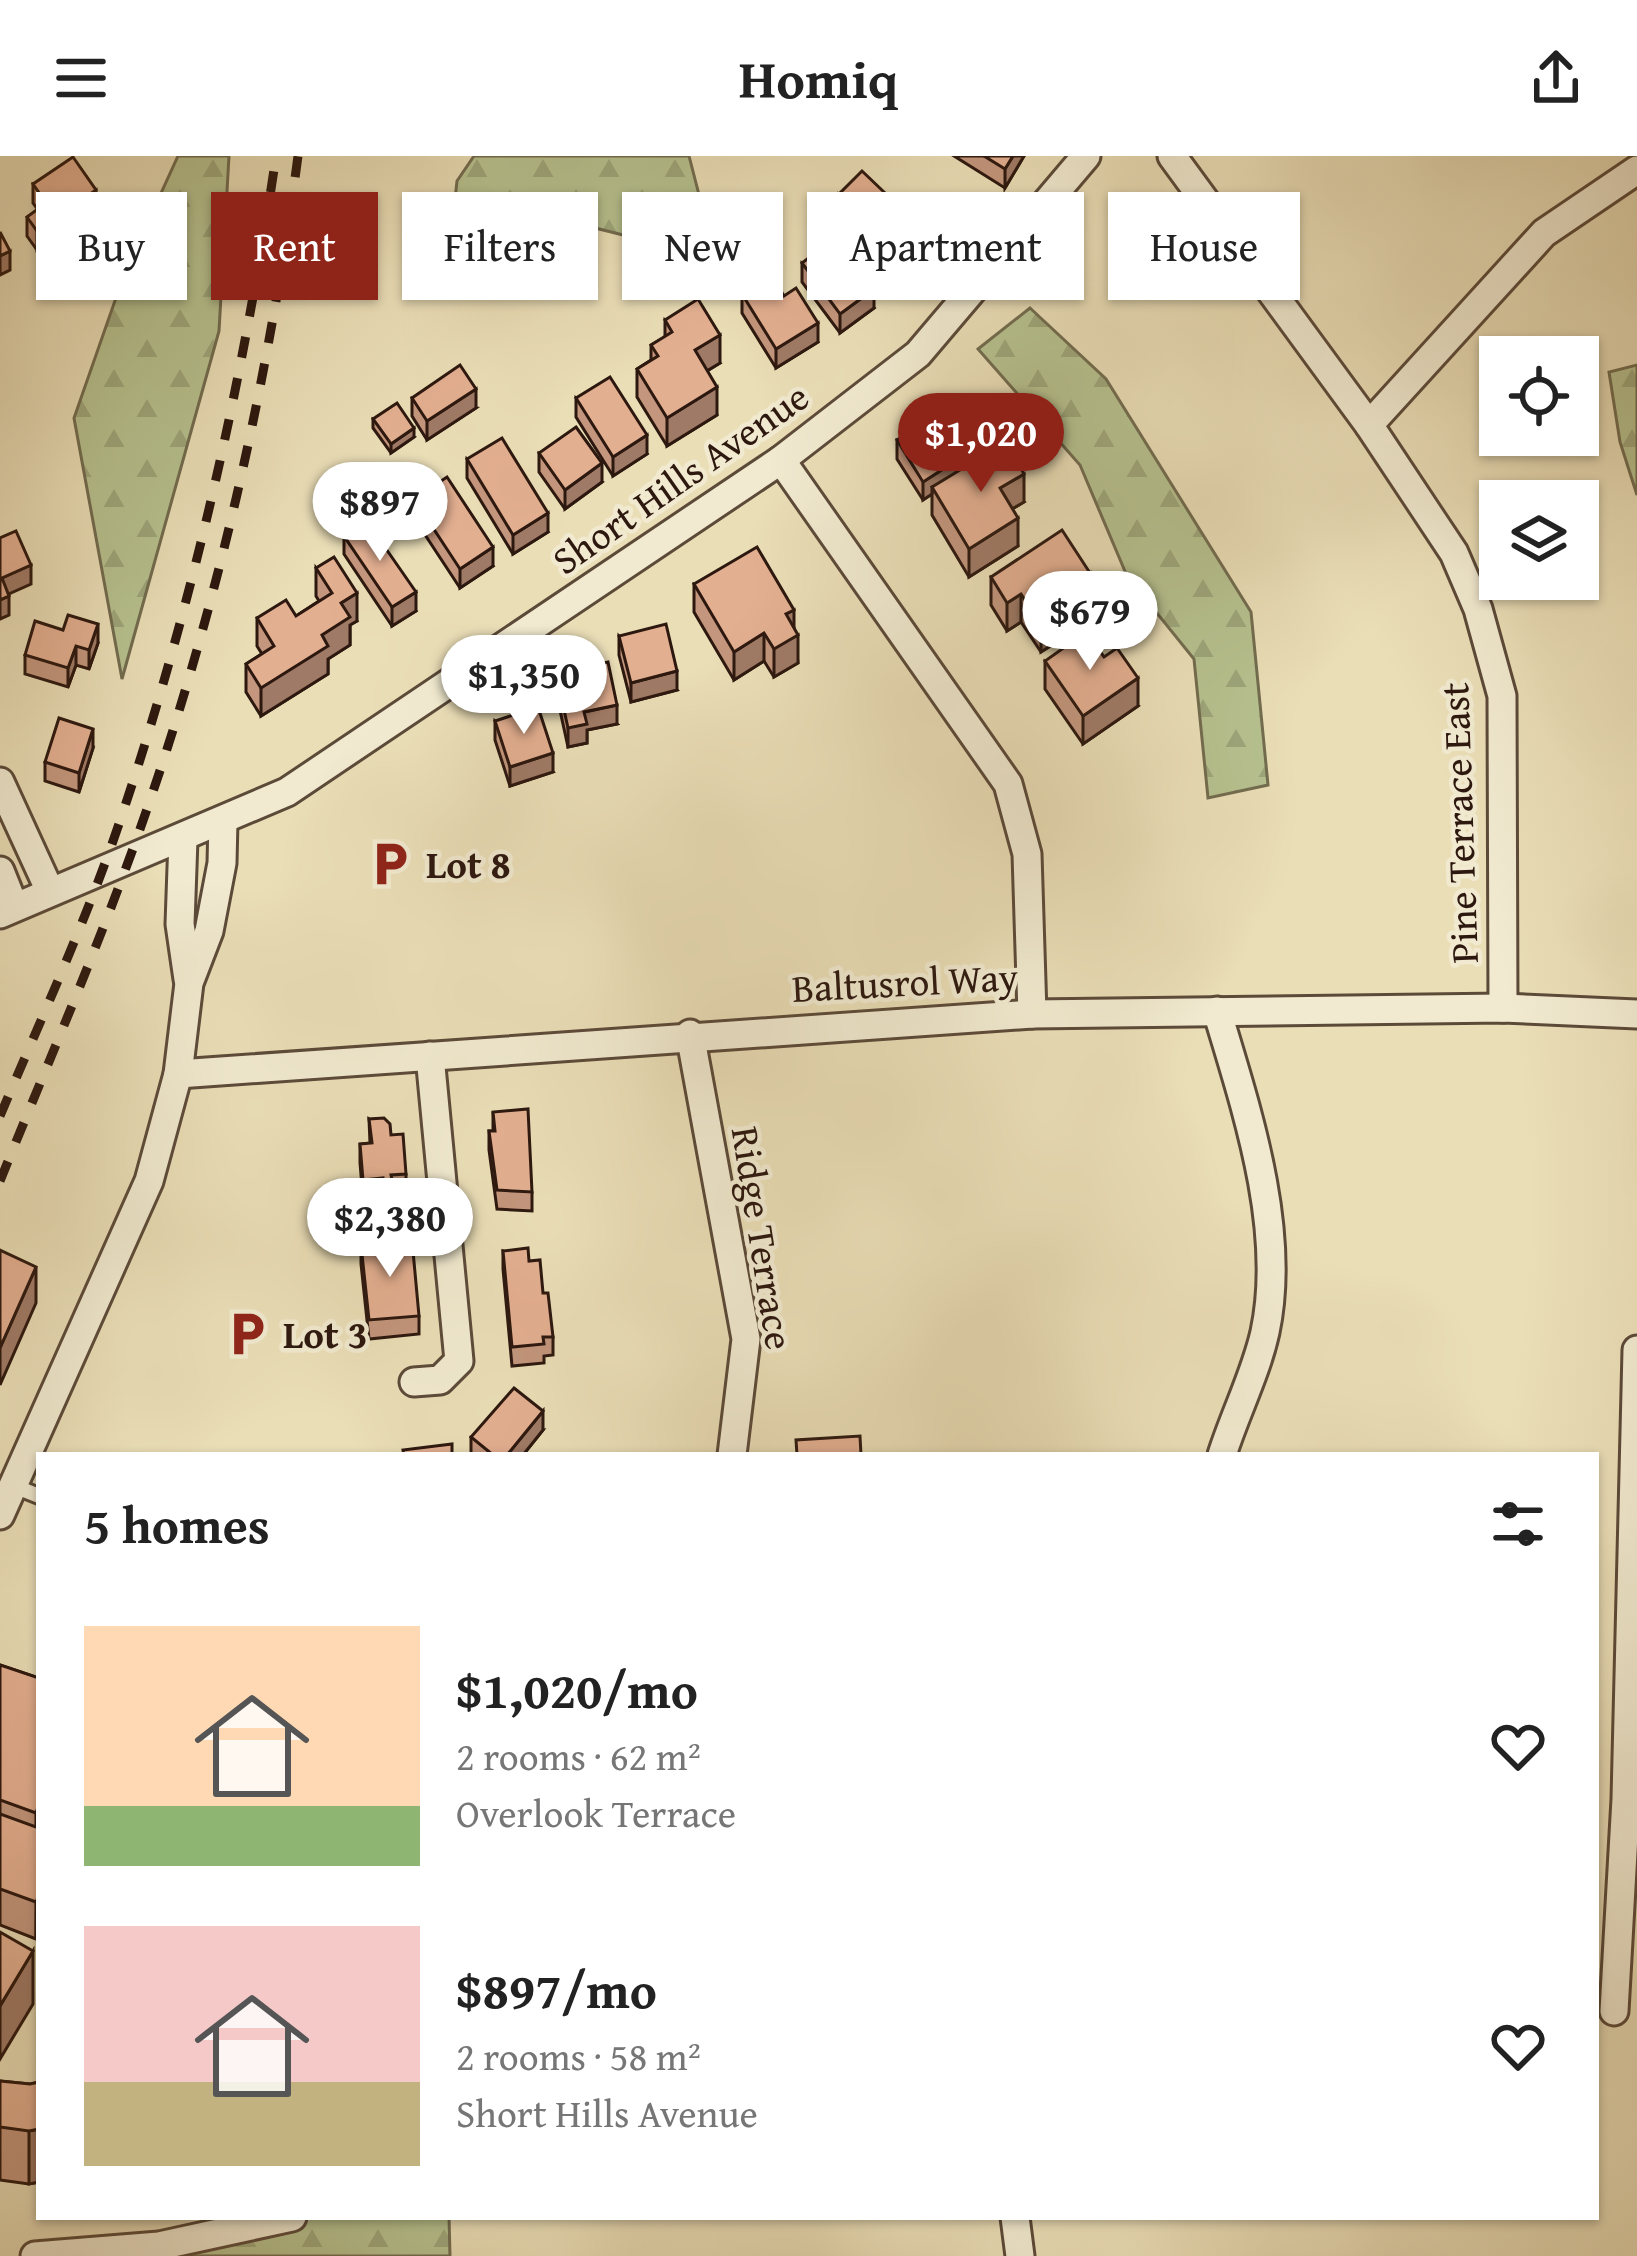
<!DOCTYPE html>
<meta charset="utf-8">
<style>
:root{--surface:#fff;--page:#f6f6f6;--text:#222;--muted:#767676;--accent:#8f2418}
body{margin:0;font-family:"Gentium Book Plus",serif;background:var(--page);color:var(--text);height:100vh;display:flex;flex-direction:column;font-size:45px;white-space:nowrap}
*{box-sizing:border-box;margin:0}
p{font-size:39px;color:var(--muted)}
.icon{flex:none;width:66px;height:66px;fill:none;stroke:currentColor;stroke-width:2;stroke-linecap:round;stroke-linejoin:round}
.map{position:relative;flex:1;overflow:hidden}
.drawer{position:absolute;left:36px;top:1296px;width:1563px;height:768px;display:flex;flex-direction:column;background:var(--surface);border-radius:0px;box-shadow:0 3px 9px #0004}
.drawer>*{flex:none}
.hud{position:absolute;left:36px;top:36px;width:1566px;height:108px;display:flex;gap:24px}
.buttons{position:absolute;left:1479px;top:180px;display:grid;gap:24px}
.buttons a{display:grid;place-items:center;width:120px;height:120px;border-radius:0px;background:var(--surface);box-shadow:0 3px 9px #0004;font-size:60px}
.price{position:absolute;translate:-50% -102px;padding:0 27px;border-radius:42px;background:#fff;color:#222;font-size:39px;line-height:78px;filter:drop-shadow(0 3px 6px #0008)}
.price::after{content:'';position:absolute;left:50%;top:72px;width:36px;height:27px;margin-left:-18px;background:inherit;clip-path:polygon(0 0,100% 0,50% 100%)}
.price.selected{background:var(--accent);color:#fff}
ul{padding:0;list-style:none}
li{display:flex;align-items:center;gap:36px;height:300px;padding:0 48px}
li span{display:grid;place-items:center;flex:none;width:336px;height:240px;border-radius:0px;color:#555}
li>.icon{margin-inline-start:auto}
span .icon{width:144px;height:144px;fill:#fffc;stroke-width:1}
li b{font-size:51px}
h2{display:flex;justify-content:space-between;align-items:center;height:144px;padding:0 48px;font-size:51px}
.tag{padding:0 42px;border-radius:0px;background:var(--surface);box-shadow:0 3px 9px #0004;font-size:42px;line-height:108px}
.tag.selected{background:var(--accent);color:#fff}
header{display:flex;justify-content:space-between;align-items:center;height:156px;padding:0 48px;background:var(--surface);font-size:54px;font-weight:700}
.map>svg:first-child{display:block}
</style>
<header><svg class="icon" aria-label="menu" viewBox="0 0 24 24"><path d="M4 6h16M4 12h16M4 18h16"/></svg>Homiq<svg class="icon" aria-label="share" viewBox="0 0 24 24"><path d="M12 15V3M7 8l5-5 5 5M5 13v7h14v-7"/></svg></header>
<div class="map">
<svg width="1637" height="2100" viewBox="0 0 1637 2100">
<defs>
<pattern id="forest-firs" width="22" height="20" patternUnits="userSpaceOnUse" patternTransform="scale(3)"><rect width="22" height="20" fill="#b6c18f"/><path d="M5 1l3.5 6h-7zM16 11l3.5 6h-7z" fill="#9da57a"/></pattern>
</defs>
<rect width="100%" height="100%" fill="#eadeb7"/>
<filter id="stains"><feTurbulence type="fractalNoise" baseFrequency=".00167" numOctaves="4"/><feColorMatrix values="0 0 0 0 .2 0 0 0 0 .09 0 0 0 0 .02 0 0 0 .5 -.17"/></filter>
<radialGradient id="worn" r=".72"><stop offset=".6" stop-color="#630" stop-opacity="0"/><stop offset="1" stop-color="#630" stop-opacity=".3"/></radialGradient>
<g fill="url(#forest-firs)" stroke="#726c4f" stroke-width="3">
<path d="M178,0H229L219,175L122,523L74,262L125,116Z"/>
<path d="M474,0H689L706,66L687,95L595,72L526,130L446,125L457,25Z"/>
<path d="M1030,152L1106,223L1251,456L1268,629L1208,642L1194,503L1127,420L1080,309L978,193Z"/>
<path d="M1637,209V339L1620,286L1609,216Z"/>
<path d="M292,2061H449L450,2100H174Z"/>
</g>
<g fill="none" stroke-linecap="round" stroke-linejoin="round">
<defs>
<path id="service" d="M14,1330L39,1340"/>
<g id="minor">
<path d="M1172,0L1369,269L1454,397L1478,453L1502,540L1503,852"/>
<path d="M1369,269L1544,77L1637,14"/>
<path d="M781,304L1008,628L1027,698L1032,858"/>
<path d="M0,626L49,733"/>
<path d="M183,683L180,768L188,823"/>
<path d="M0,715L14,750"/>
<path d="M0,758L287,636L781,304L918,198L1086,0"/>
<path d="M1217,855C1246,952 1287,1073 1265,1176C1256,1217 1235,1258 1222,1299"/>
<path d="M690,878L746,1183L732,1299"/>
<path d="M178,918L1032,858L1503,852L1637,858"/>
<path d="M414,1226L440,1224L459,1205L430,900"/>
<path d="M0,1359L149,1025L178,918L189,827L209,775L222,707L223,665"/>
<path d="M1614,1855L1626,1643L1637,1194"/>
<path d="M1015,2061L1020,2100"/>
<path d="M35,2100L159,2090L292,2061"/>
</g>
</defs>
<use href="#service" stroke="#5c4a39" stroke-width="20"/>
<use href="#minor" stroke="#5c4a39" stroke-width="33"/>
<use href="#service" stroke="#f1ead0" stroke-width="14"/>
<use href="#minor" stroke="#f1ead0" stroke-width="27"/>
<g stroke="#2d180f" stroke-width="9" stroke-dasharray="21 21" stroke-linecap="butt">
<path d="M0,960C41,863 86,765 120,665C193,449 243,225 276,0"/>
<path d="M0,1025C47,909 97,794 139,676C216,459 268,228 298,0"/>
</g>
</g>
<g fill="#c3967d" stroke="#2d180f" stroke-width="3">
<path d="M954,0H1024L1005,32Z"/>
<path d="M33,28L96,53L37,94L27,80V61L38,54L33,47Z"/>
<path d="M839,38L930,99L906,123L839,57Z"/>
<path d="M802,107L874,152L840,177L802,126Z"/>
<path d="M742,138L784,140L818,186L776,212L742,157Z"/>
<path d="M665,164L720,207L707,215L717,259L667,290L637,241V213L651,204V189L665,181Z"/>
<path d="M412,242L476,252L427,284L412,260Z"/>
<path d="M576,242L647,298L613,320L576,261Z"/>
<path d="M373,263L414,281L391,297L373,272Z"/>
<path d="M897,284L968,309L1024,346L1012,353L1018,390L969,421L932,359V338L923,344L897,303Z"/>
<path d="M539,297L602,326L565,353L539,316Z"/>
<path d="M467,303L548,376L513,398L467,322Z"/>
<path d="M414,343L493,410L460,432L414,362Z"/>
<path d="M344,380L416,455L392,470L344,398Z"/>
<path d="M316,412L357,465L350,469V489L328,503V518L261,560L246,536V508L262,498L257,490V462L296,460L319,445L316,440Z"/>
<path d="M991,421L1090,445L1083,449V469L1041,496L1021,466L1007,475L991,449Z"/>
<path d="M694,428L794,472L798,507L774,521L764,505L734,524L694,456Z"/>
<path d="M63,474L98,487L89,513L76,509L68,531L25,518V499Z"/>
<path d="M619,480L677,534L631,546L619,499Z"/>
<path d="M1045,505L1138,550L1083,588L1045,533Z"/>
<path d="M556,517L617,568L587,574V587L568,591L556,536Z"/>
<path d="M495,565L553,616L510,630L495,584Z"/>
<path d="M93,592L79,636L45,625V606Z"/>
<path d="M493,956L532,1036V1055L497,1053L489,994V975H493Z"/>
<path d="M369,963L391,979L406,1018V1037L395,1038L400,1061V1080L373,1082L371,1042L363,1043L360,1007V988L370,987Z"/>
<path d="M361,1089L419,1160V1178L369,1183L361,1108Z"/>
<path d="M503,1095L529,1105L543,1137L553,1181V1199L544,1200V1207L512,1210L503,1113Z"/>
<path d="M543,1274L523,1299H471V1281Z"/>
<path d="M0,1509L39,1522L36,1783L0,1769Z"/>
<path d="M0,1925L30,1928L39,1926V2026L29,2028L0,2024Z"/>
</g>
<g fill="#9f7a66" stroke="#2d180f" stroke-width="3">
<path d="M1013,0H1024L1005,32V13Z"/>
<path d="M96,34V53L37,94V75Z"/>
<path d="M930,80V99L906,123V104Z"/>
<path d="M10,95V114L0,119V100Z"/>
<path d="M874,133V152L840,177V158Z"/>
<path d="M818,167V186L776,212V193Z"/>
<path d="M720,179V207L695,222V194Z"/>
<path d="M717,231V259L667,290V262Z"/>
<path d="M476,233V252L427,284V265Z"/>
<path d="M414,272V281L391,297V288Z"/>
<path d="M647,279V298L613,320V301Z"/>
<path d="M968,297V316L932,331V338L923,344V326Z"/>
<path d="M602,307V326L565,353V334Z"/>
<path d="M1024,318V346L1000,360V332Z"/>
<path d="M548,357V376L513,398V379Z"/>
<path d="M1018,362V390L969,421V393Z"/>
<path d="M493,391V410L460,432V413Z"/>
<path d="M31,409V428L2,441V422Z"/>
<path d="M1090,417V445L1083,449V469L1041,496V468L1074,427Z"/>
<path d="M416,436V455L392,470V451Z"/>
<path d="M357,437V465L350,469V489L328,503V518L261,560V532L322,479L341,447Z"/>
<path d="M1021,438V466L1007,475V447Z"/>
<path d="M9,440V459L0,463V444Z"/>
<path d="M794,454V481L798,479V507L774,521V493L786,458Z"/>
<path d="M98,468V487L89,513V494Z"/>
<path d="M764,477V505L734,524V496Z"/>
<path d="M76,490V509L68,531V512Z"/>
<path d="M677,515V534L631,546V527Z"/>
<path d="M1138,522V550L1083,588V560Z"/>
<path d="M617,549V568L587,574V587L568,591V572L584,556Z"/>
<path d="M93,573V592L79,636V617Z"/>
<path d="M553,597V616L510,630V611Z"/>
<path d="M36,1111V1147L0,1229V1192Z"/>
<path d="M543,1255V1274L523,1299H507Z"/>
<path d="M39,1648V1685L36,1694V1657Z"/>
<path d="M39,1739V1776L36,1783V1746Z"/>
<path d="M33,1795V1848L0,1903V1850Z"/>
<path d="M39,1973V2026L29,2028V1975Z"/>
</g>
<g fill="#e3af91" stroke="#2d180f" stroke-width="3">
<path d="M984,0H1013L1005,13Z"/>
<path d="M73,1L96,34L37,75L27,61L46,47L33,28Z"/>
<path d="M862,15L930,80L906,104L839,38Z"/>
<path d="M0,76L10,95L0,100Z"/>
<path d="M836,81L874,133L840,158L802,107Z"/>
<path d="M772,120L784,140L796,132L818,167L776,193L742,138Z"/>
<path d="M698,143L720,179L695,194L717,231L667,262L637,213L658,200L651,189L672,176L665,164Z"/>
<path d="M460,209L476,233L427,265L412,242Z"/>
<path d="M610,221L647,279L613,301L576,242Z"/>
<path d="M397,247L414,272L391,288L373,263Z"/>
<path d="M942,256L968,297L923,326L897,284Z"/>
<path d="M576,271L602,307L565,334L539,297Z"/>
<path d="M502,282L548,357L513,379L467,303Z"/>
<path d="M1006,286L1024,318L1000,332L1018,362L969,393L932,331Z"/>
<path d="M447,321L493,391L460,413L414,343Z"/>
<path d="M366,364L416,436L392,451L344,380Z"/>
<path d="M1062,374L1090,417L1074,427L1083,441L1041,468L1021,438L1007,447L991,421Z"/>
<path d="M16,375L31,409L2,422L9,440L0,444V382Z"/>
<path d="M757,391L794,454L786,458L798,479L774,493L764,477L734,496L694,428Z"/>
<path d="M334,401L357,437L341,447L350,461L322,479L328,490L261,532L246,508L274,490L257,462L286,444L296,460L332,437L316,412Z"/>
<path d="M68,459L98,468L89,494L76,490L68,512L25,499L35,465L63,474Z"/>
<path d="M666,468L677,515L631,527L619,480Z"/>
<path d="M1086,476L1104,501L1117,492L1138,522L1083,560L1045,505Z"/>
<path d="M608,506L617,549L584,556L587,568L568,572L556,517Z"/>
<path d="M538,551L553,597L510,611L495,565Z"/>
<path d="M59,562L93,573L79,617L45,606Z"/>
<path d="M528,953L532,1036L497,1034L489,975H495L493,956Z"/>
<path d="M384,962L390,968L391,979L403,978L406,1018L391,1019L400,1061L373,1064L371,1041L384,1039L383,1022L363,1024L360,988L372,987L369,963Z"/>
<path d="M412,1084L419,1160L369,1164L361,1089Z"/>
<path d="M528,1092L529,1105L540,1104L543,1137H548L553,1181H543L544,1188L512,1191L503,1095Z"/>
<path d="M0,1094L36,1111L0,1192Z"/>
<path d="M514,1232L543,1255L507,1299H493L471,1281Z"/>
<path d="M860,1280L861,1299H797L796,1284Z"/>
<path d="M452,1288V1299H404L403,1294Z"/>
<path d="M0,1509L39,1522V1648L36,1657L0,1644Z"/>
<path d="M0,1658L39,1672V1739L36,1746L0,1733Z"/>
<path d="M0,1776L33,1795L0,1850Z"/>
<path d="M0,1925L30,1928L39,1926V1973L29,1975L0,1971Z"/>
</g>
<defs>
<symbol id="parking-bare" viewBox="-9 -9 18 18"><path d="M-3.5-5.5H1a3.5 3.5 0 0 1 0 7H-1V5.5H-3.5ZM-1-3.4V-.6H.8a1.4 1.4 0 0 0 0-2.8Z" fill="#8f2418" stroke="#f1ead0" stroke-width="2.5" paint-order="stroke"/></symbol>
</defs>
<g fill-rule="evenodd">
<use href="#parking-bare" x="357" y="675" width="66" height="66"/>
<use href="#parking-bare" x="214" y="1145" width="66" height="66"/>
</g>
<g text-anchor="middle" stroke-width="9" stroke-linejoin="round" paint-order="stroke">
<g font-size="39" fill="#2d180f" stroke="#f1ead0">
<text transform="translate(680 322) rotate(-35)" y="14">Short Hills Avenue</text>
<text transform="translate(1459 667) rotate(-92)" y="14">Pine Terrace East</text>
<text transform="translate(905 826) rotate(-3)" y="14">Baltusrol Way</text>
<text transform="translate(763 1082) rotate(81)" y="14">Ridge Terrace</text>
</g>
<g font-size="39" font-weight="bold" fill="#2d180f" stroke="#f1ead0" text-anchor="start">
<text x="426" y="722">Lot 8</text>
<text x="283" y="1192">Lot 3</text>
</g>
</g>
<rect width="100%" height="100%" filter="url(#stains)"/>
<rect width="100%" height="100%" fill="url(#worn)"/>
</svg>
<div class="buttons">
<a><svg class="icon" aria-label="locate" viewBox="0 0 24 24"><circle cx="12" cy="12" r="6"/><path d="M12 2v4M12 18v4M2 12h4M18 12h4"/></svg></a>
<a><svg class="icon" aria-label="layers" viewBox="0 0 24 24"><path d="M12 4l9 5-9 5-9-5zM3 14l9 5 9-5"/></svg></a>
</div>
<b class="price selected" style="left:981px;top:339px">$1,020</b>
<b class="price" style="left:380px;top:408px">$897</b>
<b class="price" style="left:1090px;top:517px">$679</b>
<b class="price" style="left:524px;top:581px">$1,350</b>
<b class="price" style="left:390px;top:1124px">$2,380</b>
<div class="hud">
<a class="tag">Buy</a>
<a class="tag selected">Rent</a>
<a class="tag">Filters</a>
<a class="tag">New</a>
<a class="tag">Apartment</a>
<a class="tag">House</a>
</div>
<section class="drawer">
<h2>5 homes<svg class="icon" aria-label="filters" viewBox="0 0 24 24"><path d="M4 7h16M4 17h16"/><circle cx="9" cy="7" r="2"/><circle cx="15" cy="17" r="2"/></svg></h2>
<ul>
<li><span style="background:linear-gradient(#ffd9b3 75%,#8fb573 0)"><svg class="icon" aria-label="home" viewBox="0 0 24 24"><path d="M3 11l9-7 9 7M6 9v11h12V9"/></svg></span><div><b>$1,020/mo</b><p>2 rooms · 62 m²</p><p>Overlook Terrace</p></div><svg class="icon" aria-label="heart" viewBox="0 0 24 24"><path d="M12 20l-8-8c-3-5 5-10 8-4 3-6 11-1 8 4z"/></svg></li>
<li><span style="background:linear-gradient(#f6c9c9 65%,#c2b280 0)"><svg class="icon" aria-label="home" viewBox="0 0 24 24"><path d="M3 11l9-7 9 7M6 9v11h12V9"/></svg></span><div><b>$897/mo</b><p>2 rooms · 58 m²</p><p>Short Hills Avenue</p></div><svg class="icon" aria-label="heart" viewBox="0 0 24 24"><path d="M12 20l-8-8c-3-5 5-10 8-4 3-6 11-1 8 4z"/></svg></li>
</ul>
</section>
</div>
